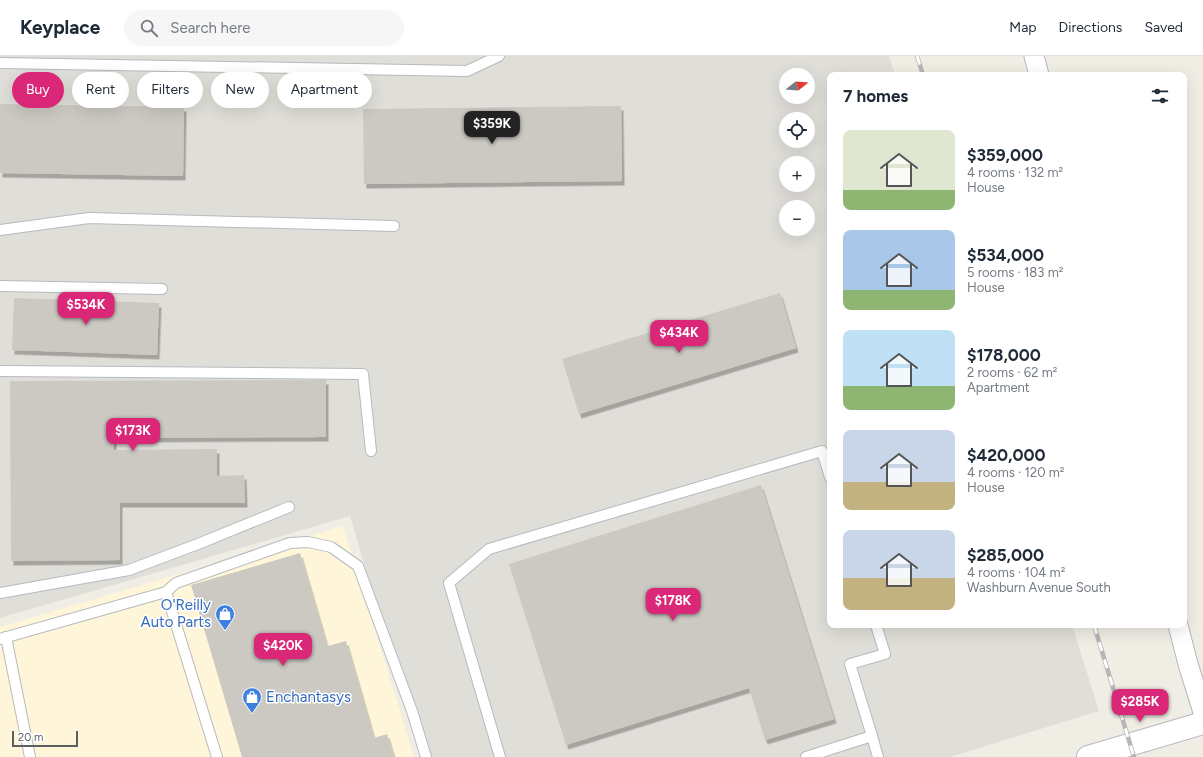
<!DOCTYPE html>
<meta charset="utf-8">
<style>
:root{--surface:#fff;--page:#f6f6f7;--text:#1f2937;--muted:#747a83;--line:#e0e1e3;--accent:#db2777}
body{margin:0;font-family:Figtree,sans-serif;background:var(--page);color:var(--text);height:100vh;display:flex;flex-direction:column;font-size:15px;white-space:nowrap}
*{box-sizing:border-box;margin:0}
p{font-size:13px;color:var(--muted)}
.icon{flex:none;width:22px;height:22px;fill:none;stroke:currentColor;stroke-width:2;stroke-linecap:round;stroke-linejoin:round}
.map{position:relative;flex:1;overflow:hidden}
.sheet{position:absolute;left:827px;top:16px;width:360px;height:556px;display:flex;flex-direction:column;background:var(--surface);border-radius:8px;box-shadow:0 4px 16px #0002}
.sheet>*{flex:none}
.banner{position:absolute;left:12px;top:16px;width:380px;height:36px;display:flex;gap:8px}
.needle{width:26px;rotate:73deg}
.tools{position:absolute;left:779px;top:12px;display:grid;gap:8px}
.tools a{display:grid;place-items:center;width:36px;height:36px;border-radius:50%;background:var(--surface);box-shadow:0 4px 16px #0002;font-size:20px}
.scale{position:absolute;left:12px;bottom:10px;width:66px;box-sizing:border-box;padding-left:4px;border:2px solid #5c6065;border-top:0;font-size:11px;line-height:14px;white-space:nowrap;color:#5c6065;-webkit-text-stroke:3px #fff;paint-order:stroke}
.price{position:absolute;translate:-50% -34px;padding:0 9px;border-radius:8px;background:var(--accent);color:#fff;font-size:13px;line-height:26px;filter:drop-shadow(0 1px 2px #0008)}
.price::after{content:'';position:absolute;left:50%;top:24px;width:12px;height:9px;margin-left:-6px;background:inherit;clip-path:polygon(0 0,100% 0,50% 100%)}
.price.current{background:#222;color:#fff}
ul{padding:0;list-style:none}
li{display:flex;align-items:center;gap:12px;height:100px;padding:0 16px}
li span{display:grid;place-items:center;flex:none;width:112px;height:80px;border-radius:8px;color:#555}
li>.icon{margin-inline-start:auto}
span .icon{width:48px;height:48px;fill:#fffc;stroke-width:1}
li b{font-size:17px}
h2{display:flex;justify-content:space-between;align-items:center;height:48px;padding:0 16px;font-size:17px}
.pill{padding:0 14px;border-radius:18px;background:var(--surface);box-shadow:0 4px 16px #0002;font-size:14px;line-height:36px}
.pill.current{background:var(--accent);color:#fff}
header{display:flex;align-items:center;gap:24px;box-sizing:border-box;height:56px;padding:0 20px;background:var(--surface);border-bottom:1px solid var(--line)}
header strong{font-size:19px}
nav{display:flex;gap:22px;margin-inline-start:auto;font-size:14px}
.search{width:280px;height:36px;background:var(--page);display:flex;align-items:center;gap:10px;box-sizing:border-box;padding:0 14px;border-radius:22px;color:var(--muted);font-size:15px}
.map>svg:first-child{display:block}
</style>
<header>
<strong>Keyplace</strong>
<div class="search"><svg class="icon" aria-label="search" viewBox="0 0 24 24"><circle cx="10" cy="10" r="6"/><path d="M15 15l6 6"/></svg>Search here</div>
<nav><a>Map</a><a>Directions</a><a>Saved</a></nav>
</header>
<div class="map">
<svg width="1203" height="701" viewBox="0 0 1203 701">
<defs>
<filter id="shadow"><feDropShadow dx="2.5" dy="4.5" stdDeviation="0" flood-color="#0004"/></filter>
</defs>
<rect width="100%" height="100%" fill="#efede4"/>
<path fill="#fff6d9" d="M343,470L414,701H0V571Z"/>
<path fill="#e0ded8" fill-rule="evenodd" d="M0,0H889L895,19H830V569H1072L1099,655L950,701H421L350,460L0,562ZM786,19H808V41H786ZM786,63H808V85H786ZM786,107H808V129H786ZM786,151H808V173H786Z"/>
<g fill="#ccc9c3" filter="url(#shadow)">
<path d="M0,48L184,51L183,120L0,117Z"/>
<path d="M621,50L622,125L364,128L363,53Z"/>
<path d="M780,237L796,292L579,358L562,303Z"/>
<path d="M14,242L159,247L157,299L12,294Z"/>
<path d="M326,324V381L114,382V394L217,393V420L244,419L245,447H120V504L11,505L10,325Z"/>
<path d="M761,429L834,663L765,684L749,632L566,689L509,508Z"/>
<path d="M300,497L326,586L328,590L346,585L374,682L387,678L394,701H242L191,529Z"/>
</g>
<g fill="none" stroke-linecap="round" stroke-linejoin="round">
<defs>
<g id="service">
<path d="M0,7L467,15L499,0"/>
<path d="M0,174L89,162L394,170"/>
<path d="M0,230L162,233"/>
<path d="M0,315L363,318L371,395"/>
<path d="M166,536L176,527L290,487L308,486L331,491L358,510L412,655L426,701"/>
<path d="M0,537L129,514L198,488L289,451"/>
<path d="M6,581L30,701"/>
<path d="M0,583L166,536L217,701"/>
<path d="M872,680L850,608L885,598L876,569"/>
<path d="M500,701L449,527L489,493L822,395L830,421"/>
<path d="M806,701L872,680L878,701"/>
</g>
<g id="minor">
<path d="M1034,0L1039,19"/>
<path d="M1178,569L1188,608L1203,656"/>
</g>
<path id="tertiary" d="M1088,701L1203,667"/>
</defs>
<use href="#service" stroke="#b6babe" stroke-width="12"/>
<use href="#minor" stroke="#b6babe" stroke-width="21"/>
<use href="#tertiary" stroke="#b6babe" stroke-width="24"/>
<use href="#service" stroke="#fff" stroke-width="10"/>
<use href="#minor" stroke="#fff" stroke-width="19"/>
<use href="#tertiary" stroke="#fff" stroke-width="22"/>
<defs>
<g id="rail">
<path d="M917,0L923,19"/>
<path d="M1094,569L1134,701"/>
</g>
</defs>
<use href="#rail" stroke="#b5b6b6" stroke-width="4.5"/>
<use href="#rail" stroke="#fff" stroke-width="3" stroke-dasharray="9" stroke-linecap="butt"/>
</g>
<defs>
<symbol id="shop-pin" viewBox="-11 -11 22 30"><path d="M0 17L-7.5 6A9.5 9.5 0 1 1 7.5 6Z" fill="#3f7fe0" stroke="#fff"/><path d="M-5-2.5h2.3a2.7 3.5 0 0 1 5.4 0H5L5.5 6h-11ZM-1.5-2.5h3a1.5 2.3 0 0 0-3 0Z" fill="#fff"/></symbol>
</defs>
<g fill-rule="evenodd">
<use href="#shop-pin" x="214" y="547" width="22" height="30"/>
<use href="#shop-pin" x="241" y="630" width="22" height="30"/>
</g>
<g text-anchor="middle" stroke-width="3" stroke-linejoin="round" paint-order="stroke">
<g font-size="15" fill="#366cbe" stroke="#fff" text-anchor="end">
<text x="211" y="554">O'Reilly<tspan x="211" dy="17">Auto Parts</tspan></text>
<text x="266" y="646" text-anchor="start">Enchantasys</text>
</g>
</g>
</svg>
<div class="tools">
<a><svg class="needle" viewBox="-14 -14 28 28"><path d="M0-13l5 13h-10z" fill="#e53935"/><path d="M0 13l5-13h-10z" fill="#747a83"/></svg></a>
<a><svg class="icon" aria-label="locate" viewBox="0 0 24 24"><circle cx="12" cy="12" r="6"/><path d="M12 2v4M12 18v4M2 12h4M18 12h4"/></svg></a>
<a>+</a>
<a>−</a>
</div>
<div class="scale">20 m</div>
<b class="price current" style="left:492px;top:89px">$359K</b>
<b class="price" style="left:86px;top:270px">$534K</b>
<b class="price" style="left:679px;top:298px">$434K</b>
<b class="price" style="left:133px;top:396px">$173K</b>
<b class="price" style="left:673px;top:566px">$178K</b>
<b class="price" style="left:283px;top:611px">$420K</b>
<b class="price" style="left:1140px;top:667px">$285K</b>
<div class="banner">
<a class="pill current">Buy</a>
<a class="pill">Rent</a>
<a class="pill">Filters</a>
<a class="pill">New</a>
<a class="pill">Apartment</a>
</div>
<section class="sheet">
<h2>7 homes<svg class="icon" aria-label="filters" viewBox="0 0 24 24"><path d="M4 7h16M4 17h16"/><circle cx="9" cy="7" r="2"/><circle cx="15" cy="17" r="2"/></svg></h2>
<ul>
<li><span style="background:linear-gradient(#dfe7d0 75%,#8fb573 0)"><svg class="icon" aria-label="home" viewBox="0 0 24 24"><path d="M3 11l9-7 9 7M6 9v11h12V9"/></svg></span><div><b>$359,000</b><p>4 rooms · 132 m²</p><p>House</p></div></li>
<li><span style="background:linear-gradient(#a9c7e8 75%,#8fb573 0)"><svg class="icon" aria-label="home" viewBox="0 0 24 24"><path d="M3 11l9-7 9 7M6 9v11h12V9"/></svg></span><div><b>$534,000</b><p>5 rooms · 183 m²</p><p>House</p></div></li>
<li><span style="background:linear-gradient(#bfe0f5 70%,#8fb573 0)"><svg class="icon" aria-label="home" viewBox="0 0 24 24"><path d="M3 11l9-7 9 7M6 9v11h12V9"/></svg></span><div><b>$178,000</b><p>2 rooms · 62 m²</p><p>Apartment</p></div></li>
<li><span style="background:linear-gradient(#c9d6e8 65%,#c2b280 0)"><svg class="icon" aria-label="home" viewBox="0 0 24 24"><path d="M3 11l9-7 9 7M6 9v11h12V9"/></svg></span><div><b>$420,000</b><p>4 rooms · 120 m²</p><p>House</p></div></li>
<li><span style="background:linear-gradient(#c9d6e8 60%,#c2b280 0)"><svg class="icon" aria-label="home" viewBox="0 0 24 24"><path d="M3 11l9-7 9 7M6 9v11h12V9"/></svg></span><div><b>$285,000</b><p>4 rooms · 104 m²</p><p>Washburn Avenue South</p></div></li>
</ul>
</section>
</div>
